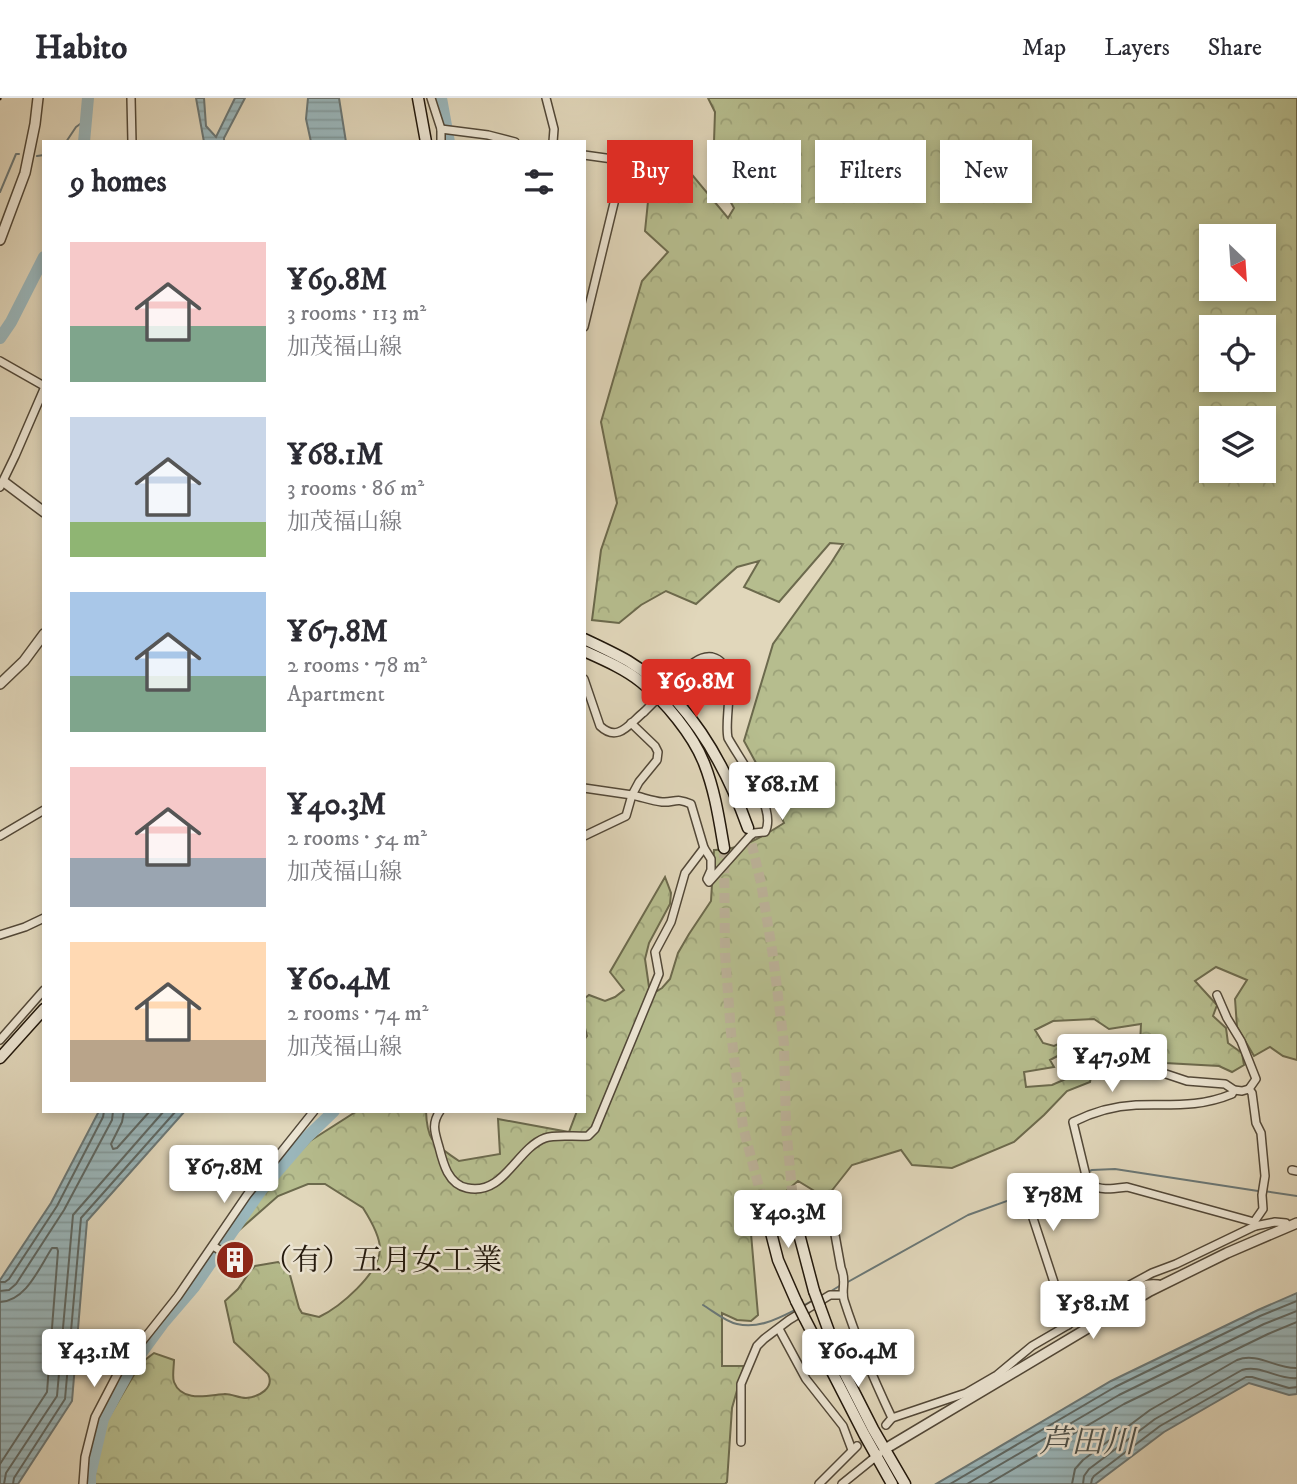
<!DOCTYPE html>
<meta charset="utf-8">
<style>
:root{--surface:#fff;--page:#f2f2f3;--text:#2b2b33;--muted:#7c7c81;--line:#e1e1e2;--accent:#d93025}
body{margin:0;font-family:"IM FELL DW Pica","Noto Serif JP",serif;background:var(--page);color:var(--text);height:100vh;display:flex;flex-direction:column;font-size:26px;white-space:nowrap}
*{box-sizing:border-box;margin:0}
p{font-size:23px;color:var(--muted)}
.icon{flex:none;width:38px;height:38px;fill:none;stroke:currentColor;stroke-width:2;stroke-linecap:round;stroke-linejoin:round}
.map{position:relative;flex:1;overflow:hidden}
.details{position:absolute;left:42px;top:42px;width:544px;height:973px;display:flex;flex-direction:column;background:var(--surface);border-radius:0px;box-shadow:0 4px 10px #0003}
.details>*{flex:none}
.hud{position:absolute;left:607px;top:42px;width:584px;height:63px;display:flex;gap:14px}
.needle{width:46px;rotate:155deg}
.buttons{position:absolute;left:1199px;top:126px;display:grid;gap:14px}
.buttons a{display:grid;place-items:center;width:77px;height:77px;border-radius:0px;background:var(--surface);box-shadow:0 4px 10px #0003;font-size:35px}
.price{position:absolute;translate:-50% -60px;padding:0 16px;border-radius:7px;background:#fff;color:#222;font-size:23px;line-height:46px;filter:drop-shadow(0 2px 4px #0008)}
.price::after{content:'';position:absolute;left:50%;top:42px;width:21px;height:16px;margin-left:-10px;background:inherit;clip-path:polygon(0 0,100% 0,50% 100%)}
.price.on{background:var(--accent);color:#fff}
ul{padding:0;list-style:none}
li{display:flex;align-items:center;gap:21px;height:175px;padding:0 28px}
li span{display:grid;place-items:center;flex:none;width:196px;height:140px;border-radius:0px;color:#555}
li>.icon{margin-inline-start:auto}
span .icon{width:84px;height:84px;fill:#fffc;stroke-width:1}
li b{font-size:30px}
h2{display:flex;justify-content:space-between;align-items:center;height:84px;padding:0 28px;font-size:30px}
.tag{padding:0 24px;border-radius:0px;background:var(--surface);box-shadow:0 4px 10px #0003;font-size:24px;line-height:63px}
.tag.on{background:var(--accent);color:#fff}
header{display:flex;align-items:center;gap:42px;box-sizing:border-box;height:98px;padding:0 35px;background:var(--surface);border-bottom:2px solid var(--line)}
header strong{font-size:33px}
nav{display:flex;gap:38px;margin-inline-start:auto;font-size:24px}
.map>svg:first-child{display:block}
</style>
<header>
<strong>Habito</strong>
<nav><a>Map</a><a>Layers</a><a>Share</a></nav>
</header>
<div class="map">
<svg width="1297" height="1386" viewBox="0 0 1297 1386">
<defs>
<pattern id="forest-crowns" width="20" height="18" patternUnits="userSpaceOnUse" patternTransform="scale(1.75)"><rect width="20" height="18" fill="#b6bd8e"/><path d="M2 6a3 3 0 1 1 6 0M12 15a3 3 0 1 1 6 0" fill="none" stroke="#9ca279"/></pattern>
<pattern id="water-rules" width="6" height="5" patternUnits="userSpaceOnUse" patternTransform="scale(1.75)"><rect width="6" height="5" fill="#9ab7bc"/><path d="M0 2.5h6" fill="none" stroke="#849da0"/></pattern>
</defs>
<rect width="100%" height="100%" fill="#e1d7bb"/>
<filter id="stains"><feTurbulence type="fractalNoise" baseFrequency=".00286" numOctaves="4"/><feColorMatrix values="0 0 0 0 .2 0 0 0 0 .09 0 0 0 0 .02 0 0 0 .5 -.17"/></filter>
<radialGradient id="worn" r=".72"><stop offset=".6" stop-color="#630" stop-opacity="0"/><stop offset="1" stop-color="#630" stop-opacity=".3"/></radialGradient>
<path fill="url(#forest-crowns)" stroke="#6c6a4d" stroke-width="2" fill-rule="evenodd" d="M708,0H1297V962L1283,958L1270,949L1254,958L1237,929L1235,901L1247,882L1216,869L1195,883L1217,907L1213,918L1226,930L1228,945L1242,955L1244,967L1232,974L1219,968L1165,965L1140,946L1141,926L1109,931L1094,921L1053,923L1035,932L1043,945L1054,948L1074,939L1097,946L1091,951L1080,946L1050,962L1054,969L1024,974L1026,989L1052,987L1093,969L1090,984L1067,993L1044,1017L1014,1044L952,1070L912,1067L901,1052L852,1067L826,1100L798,1083L750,1124L758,1217L751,1223L737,1222L722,1215V1268H744L732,1310L727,1384L725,1386H93L96,1359L103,1329L141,1265L154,1255L174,1262C174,1268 172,1279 174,1284C182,1305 209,1297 225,1296C232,1296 239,1300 246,1300C259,1299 275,1290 268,1276L234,1244L225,1203L238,1191L251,1172L255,1168L278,1164L283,1167L290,1177L299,1210L302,1215L319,1219C340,1209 379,1176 380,1151C380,1138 370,1121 363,1110L325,1086H308L278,1098L236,1135L228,1128L310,1043L357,1013H426C427,1045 435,1046 459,1063L500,1056L498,1021L569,1034L577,1013H584V942L587,938L585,930V900L589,897L605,903L615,899L624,892L610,874L665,779L671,795L670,806L649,845L645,861L649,889L652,894L657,893L662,890L670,881L678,855L689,836L711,803L714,752C741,752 762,739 784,725L767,685L744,643L773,546L831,465L843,446L830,445L779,504L744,489L759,463L737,469L696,506L666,493L641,507L619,525L592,522L601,452L617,405L601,324L642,183L668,154L645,133L651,74L667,63L689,73L728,120L734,110L720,85L736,70L728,50L714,44L715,14ZM1211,138H1264V191H1211ZM1211,229H1264V282H1211ZM1211,320H1264V373H1211Z"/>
<g fill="url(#water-rules)" stroke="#6a7776" stroke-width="2">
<path d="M196,0H204L206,28L216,39L235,0H245L224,40V44H204Z"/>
<path d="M308,0H339L346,44H311L306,21Z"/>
<path d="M99,1013H185L87,1123L72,1303L18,1386H0V1182L51,1105Z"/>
<path d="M1297,1195V1296L1289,1297L1249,1285L1164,1334L1095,1386H936L1111,1283L1258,1212Z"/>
</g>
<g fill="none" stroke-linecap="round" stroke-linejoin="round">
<g stroke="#5e6864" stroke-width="2">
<path d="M124,1013L122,1024L111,1046L113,1051L117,1050L150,1013"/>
<path d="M0,1184H5L9,1181L57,1108L103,1019L104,1013"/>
<path d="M0,1193L9,1192L16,1186L64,1112L112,1022L113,1013"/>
<path d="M0,1204C26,1203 39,1170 52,1150H57L58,1153L47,1294L0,1366"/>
<path d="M4,1386L6,1375L57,1298L73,1117L164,1013"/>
<path d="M13,1386L14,1380L65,1301L81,1120L176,1013"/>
<path d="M950,1386L1115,1289L1260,1218L1297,1203"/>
<path d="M967,1386L1119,1297L1264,1226L1297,1213"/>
<path d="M988,1386L1124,1306L1268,1236L1297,1224"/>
<path d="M1072,1386L1075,1371L1083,1362L1150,1312L1237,1262C1258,1254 1276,1271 1297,1270"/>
<path d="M1083,1386L1084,1378L1089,1371L1155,1321L1242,1272C1260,1266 1278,1282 1297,1280"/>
<path d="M1091,1386L1092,1381L1094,1378L1160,1328L1246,1279H1252L1289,1290L1297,1289"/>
</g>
<g stroke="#6a7776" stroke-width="2">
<path d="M66,44L76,29L87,21"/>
<path d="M37,58L44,57"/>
<path d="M0,94L16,56H19"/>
<path d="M1087,1074L1092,1072L1115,1071L1258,1093"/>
<path d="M1264,1093L1297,1098"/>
<path d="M846,1185L968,1117L1082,1076"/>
<path d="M828,1195L841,1187"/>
<path d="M703,1207C713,1213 726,1224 737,1226C758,1231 777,1221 795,1212"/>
<path d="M803,1208L814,1202"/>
</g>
<g stroke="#9ab7bc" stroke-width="12">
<path d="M441,0L449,44"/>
<path d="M84,44L88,0"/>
<path d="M0,240L11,224L44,159"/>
<path d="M90,1386V1377L103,1321L131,1269L164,1224L194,1189L261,1092L306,1040L334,1013"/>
</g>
<path stroke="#bbb198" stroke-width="7" stroke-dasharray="7 3.5" stroke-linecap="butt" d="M857,1348L886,1327"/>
<g stroke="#bbb198" stroke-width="10" stroke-dasharray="10 5" stroke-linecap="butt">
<path d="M748,731L761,785L773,858L784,946L786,1028L793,1103"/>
<path d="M724,750L725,855L731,935L743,1029L768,1123"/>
</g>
<defs>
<g id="minor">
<path d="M131,0L132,44"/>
<path d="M431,0L441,31V44"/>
<path d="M546,0L554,31L553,44"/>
<path d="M441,31L488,37L515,44"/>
<path d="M584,57L620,62L623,68L584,229"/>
<path d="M0,263L44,288"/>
<path d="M0,389L15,358L44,291"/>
<path d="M584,581L600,628C618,645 629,626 644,614"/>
<path d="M631,625L655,648L658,654L657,662L639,684L632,697C642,699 652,703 662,704C674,705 676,699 691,706L704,750L711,761V772L707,781L709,784L750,738L754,735L765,734C778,711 740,662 728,640C723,619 741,566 712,559C699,557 688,569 680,578"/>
<path d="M584,690L632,697L626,718L584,738"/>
<path d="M0,738L44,712"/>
<path d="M0,837L25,829L44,820"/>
<path d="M1217,897L1227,920L1241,943L1256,981L1249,991"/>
<path d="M0,942L44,892"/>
<path d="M1105,951L1118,949L1128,954L1140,955L1157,973L1187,983L1225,986L1234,992L1242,993L1249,991L1252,995L1256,1025L1261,1035L1262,1046L1265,1078L1262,1097L1263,1111L1254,1124L1255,1128"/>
<path d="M440,1013C431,1026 435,1035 439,1049C443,1065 448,1086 467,1090C504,1098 516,1051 545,1040C555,1036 576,1039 588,1038L595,1031L659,876L655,854L671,824L685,775L704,750"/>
<path d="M1292,1072L1297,1073"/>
<path d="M1088,1086C1103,1093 1111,1091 1127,1089L1254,1124"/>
<path d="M830,1109L841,1170C847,1183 841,1190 844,1202C857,1243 874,1282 892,1320"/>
<path d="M213,1148L226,1156"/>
<path d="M1093,1226V1219C1110,1205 1138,1180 1162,1187"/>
<path d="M1068,1227L1031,1114L1076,1096L1088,1086L1073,1024C1093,1014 1114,1008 1136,1007C1171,1006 1198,1010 1232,996L1234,992"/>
<path d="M779,1231L806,1281L843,1328L852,1352"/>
<path d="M886,1327L892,1320L966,1295L997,1277L1032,1248L1068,1227L1093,1207L1152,1175L1176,1166L1255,1128L1275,1124L1286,1125L1288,1129"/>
<path d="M741,1344V1286L757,1248L764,1241L789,1222L830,1197H843"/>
<path d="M83,1386L85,1359L95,1319L120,1271L178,1198L247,1097L314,1013"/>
<path d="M819,1386L857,1348"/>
<path d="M842,1386L879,1356"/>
</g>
<g id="tertiary">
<path d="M0,142L25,75L35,26L38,0"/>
<path d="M4,384L44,414"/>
<path d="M0,586L24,563L44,536"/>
<path d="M885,1351L1150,1193L1227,1155L1297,1125"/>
</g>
<g id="secondary">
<path d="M418,0L426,44"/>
<path d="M584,541C599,548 614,555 628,563C688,599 725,666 748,730"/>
<path d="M584,553C604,562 625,571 641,584C665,603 693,637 704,665C715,693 719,721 724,750"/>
<path d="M0,960L44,911"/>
<path d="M793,1103L799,1136L814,1193"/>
<path d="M768,1123L778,1162L796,1203"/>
<path d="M820,1209L843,1272L873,1331L905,1386"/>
<path d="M804,1219L864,1336L892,1386"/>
</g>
</defs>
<use href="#minor" stroke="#524838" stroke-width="10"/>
<use href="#tertiary" stroke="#524838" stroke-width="12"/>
<use href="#secondary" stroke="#22180c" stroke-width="13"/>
<use href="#minor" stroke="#ece5d3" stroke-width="7"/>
<use href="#tertiary" stroke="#ece5d3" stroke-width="9"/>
<use href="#secondary" stroke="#ece5d3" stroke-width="10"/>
<path stroke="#22180c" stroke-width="2" stroke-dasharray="12 12" stroke-linecap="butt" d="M0,2L1,0"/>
<defs>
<path id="minor-bridge" d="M644,614L680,578"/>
<g id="secondary-bridge">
<path d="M814,1193L820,1209"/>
<path d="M796,1203L804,1219"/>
</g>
</defs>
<use href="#minor-bridge" stroke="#524838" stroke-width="10" stroke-linecap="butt"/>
<use href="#secondary-bridge" stroke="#22180c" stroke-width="13" stroke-linecap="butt"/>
<use href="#minor-bridge" stroke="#ece5d3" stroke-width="7"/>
<use href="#secondary-bridge" stroke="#ece5d3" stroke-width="10"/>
</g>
<defs>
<symbol id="building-disc" viewBox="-11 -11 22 22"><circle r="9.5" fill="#8f2418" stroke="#ece5d3"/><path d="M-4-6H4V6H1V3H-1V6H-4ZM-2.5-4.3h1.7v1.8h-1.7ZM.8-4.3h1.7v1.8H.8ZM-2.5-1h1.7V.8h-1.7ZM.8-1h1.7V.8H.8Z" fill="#fff"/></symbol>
</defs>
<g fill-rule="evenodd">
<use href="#building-disc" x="213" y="1140" width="44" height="44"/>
</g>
<g text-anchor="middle" stroke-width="5" stroke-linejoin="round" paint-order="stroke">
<g font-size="30" fill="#22180c" stroke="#ece5d3" text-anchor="start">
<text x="262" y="1172">（有）五月女工業</text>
</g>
<g font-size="32" font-style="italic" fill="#4c504a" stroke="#ece5d3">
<text x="1087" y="1354">芦田川</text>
</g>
</g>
<rect width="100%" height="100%" filter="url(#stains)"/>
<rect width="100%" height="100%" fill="url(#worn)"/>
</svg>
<div class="buttons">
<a><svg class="needle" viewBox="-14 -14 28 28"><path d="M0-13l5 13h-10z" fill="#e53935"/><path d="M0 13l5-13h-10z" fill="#7c7c81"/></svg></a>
<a><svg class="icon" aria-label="locate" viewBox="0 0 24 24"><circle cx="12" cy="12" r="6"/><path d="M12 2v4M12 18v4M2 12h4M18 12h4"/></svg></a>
<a><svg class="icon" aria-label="layers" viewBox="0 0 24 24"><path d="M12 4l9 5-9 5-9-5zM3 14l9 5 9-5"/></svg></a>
</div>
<b class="price on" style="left:696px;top:621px">¥69.8M</b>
<b class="price" style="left:782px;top:724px">¥68.1M</b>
<b class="price" style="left:1112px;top:996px">¥47.9M</b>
<b class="price" style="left:224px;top:1107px">¥67.8M</b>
<b class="price" style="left:1053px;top:1135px">¥78M</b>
<b class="price" style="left:788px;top:1152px">¥40.3M</b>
<b class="price" style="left:1093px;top:1243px">¥58.1M</b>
<b class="price" style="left:94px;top:1291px">¥43.1M</b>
<b class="price" style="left:858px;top:1291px">¥60.4M</b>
<div class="hud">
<a class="tag on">Buy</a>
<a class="tag">Rent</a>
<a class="tag">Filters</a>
<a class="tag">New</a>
</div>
<section class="details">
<h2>9 homes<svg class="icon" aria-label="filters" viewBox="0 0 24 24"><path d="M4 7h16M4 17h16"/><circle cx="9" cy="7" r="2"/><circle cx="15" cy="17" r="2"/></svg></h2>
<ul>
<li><span style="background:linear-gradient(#f6c9c9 60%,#7fa58c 0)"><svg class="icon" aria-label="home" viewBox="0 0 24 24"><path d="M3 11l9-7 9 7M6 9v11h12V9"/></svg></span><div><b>¥69.8M</b><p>3 rooms · 113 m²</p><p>加茂福山線</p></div></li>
<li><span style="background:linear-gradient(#c9d6e8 75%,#8fb573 0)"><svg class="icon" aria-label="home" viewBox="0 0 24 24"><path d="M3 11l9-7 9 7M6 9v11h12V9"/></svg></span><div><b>¥68.1M</b><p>3 rooms · 86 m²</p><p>加茂福山線</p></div></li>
<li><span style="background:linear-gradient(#a9c7e8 60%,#7fa58c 0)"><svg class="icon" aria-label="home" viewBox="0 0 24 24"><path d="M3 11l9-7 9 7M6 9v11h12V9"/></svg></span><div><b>¥67.8M</b><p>2 rooms · 78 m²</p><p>Apartment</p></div></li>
<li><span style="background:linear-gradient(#f6c9c9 65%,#9aa5b1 0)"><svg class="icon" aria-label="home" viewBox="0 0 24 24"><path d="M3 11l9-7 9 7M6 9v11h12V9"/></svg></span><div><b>¥40.3M</b><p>2 rooms · 54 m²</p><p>加茂福山線</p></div></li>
<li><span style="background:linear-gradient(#ffd9b3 70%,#b9a48a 0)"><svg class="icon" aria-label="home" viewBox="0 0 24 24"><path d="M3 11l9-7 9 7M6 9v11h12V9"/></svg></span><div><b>¥60.4M</b><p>2 rooms · 74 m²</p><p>加茂福山線</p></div></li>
</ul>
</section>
</div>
